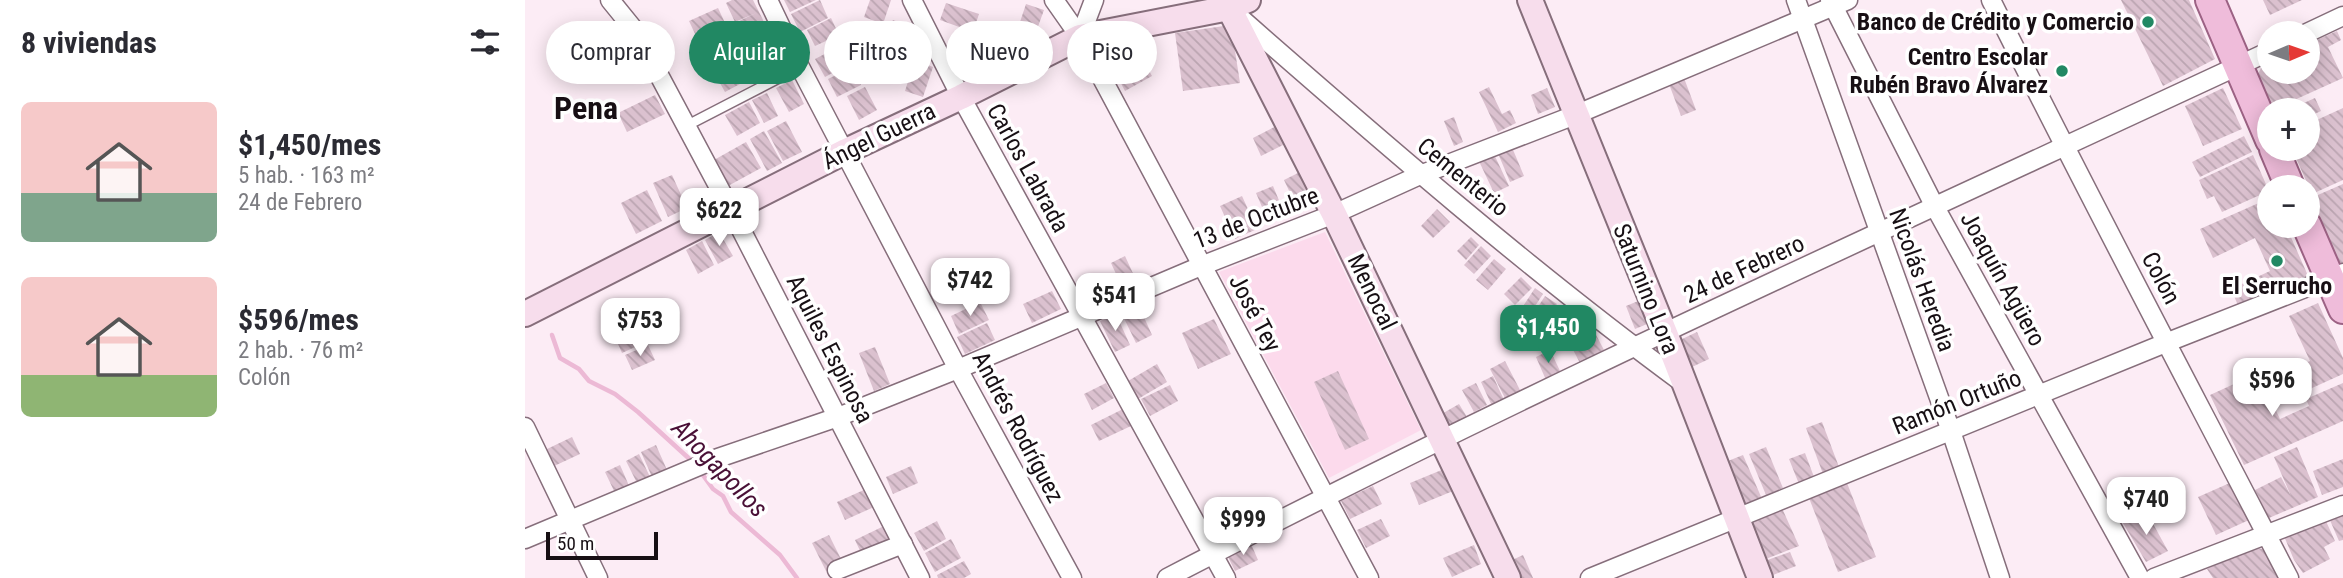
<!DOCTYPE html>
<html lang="es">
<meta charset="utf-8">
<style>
:root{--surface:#fff;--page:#f2f2f3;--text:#2b2b33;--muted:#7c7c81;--accent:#218863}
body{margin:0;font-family:"Roboto Condensed",sans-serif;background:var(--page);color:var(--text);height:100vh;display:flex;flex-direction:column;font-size:26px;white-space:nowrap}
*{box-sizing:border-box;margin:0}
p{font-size:23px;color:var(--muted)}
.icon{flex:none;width:38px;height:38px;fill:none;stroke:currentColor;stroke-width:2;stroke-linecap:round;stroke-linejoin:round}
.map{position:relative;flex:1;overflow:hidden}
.panel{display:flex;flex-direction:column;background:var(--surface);width:525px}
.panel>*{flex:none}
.guide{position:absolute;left:21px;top:21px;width:665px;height:63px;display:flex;gap:14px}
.needle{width:46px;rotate:88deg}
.tools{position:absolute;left:1732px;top:21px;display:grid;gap:14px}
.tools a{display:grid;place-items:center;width:63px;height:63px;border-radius:50%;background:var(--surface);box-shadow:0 4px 18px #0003;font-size:35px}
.scale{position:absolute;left:21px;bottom:18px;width:112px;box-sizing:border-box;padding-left:7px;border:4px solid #170f14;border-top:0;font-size:19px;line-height:24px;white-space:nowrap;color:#170f14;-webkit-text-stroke:5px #fff;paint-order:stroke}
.price{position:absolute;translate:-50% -60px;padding:0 16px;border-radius:14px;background:#fff;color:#222;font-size:23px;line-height:46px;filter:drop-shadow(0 2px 4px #0008)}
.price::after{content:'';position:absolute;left:50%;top:42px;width:21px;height:16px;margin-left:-10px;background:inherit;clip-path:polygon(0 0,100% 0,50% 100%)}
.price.active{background:var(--accent);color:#fff}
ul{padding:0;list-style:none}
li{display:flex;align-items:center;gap:21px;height:175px;padding:0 21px}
li span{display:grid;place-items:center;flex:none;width:196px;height:140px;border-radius:10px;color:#555}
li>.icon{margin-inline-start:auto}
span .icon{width:84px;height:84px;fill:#fffc;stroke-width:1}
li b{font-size:30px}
h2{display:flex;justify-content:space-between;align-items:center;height:84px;padding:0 21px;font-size:30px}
.pill{padding:0 24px;border-radius:32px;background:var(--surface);box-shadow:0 4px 18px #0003;font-size:24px;line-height:63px}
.pill.active{background:var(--accent);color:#fff}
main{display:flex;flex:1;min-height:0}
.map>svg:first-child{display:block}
</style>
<main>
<section class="panel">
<h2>8 viviendas<svg class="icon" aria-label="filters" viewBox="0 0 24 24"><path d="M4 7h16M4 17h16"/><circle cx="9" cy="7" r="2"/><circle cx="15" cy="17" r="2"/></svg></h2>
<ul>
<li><span style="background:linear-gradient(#f6c9c9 65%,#7fa58c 0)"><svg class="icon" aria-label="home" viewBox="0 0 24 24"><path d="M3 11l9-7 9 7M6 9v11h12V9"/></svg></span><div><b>$1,450/mes</b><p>5 hab. · 163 m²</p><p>24 de Febrero</p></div></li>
<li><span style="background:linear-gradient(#f6c9c9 70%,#8fb573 0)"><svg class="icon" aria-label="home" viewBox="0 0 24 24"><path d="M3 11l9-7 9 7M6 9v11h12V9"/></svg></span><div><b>$596/mes</b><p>2 hab. · 76 m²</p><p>Colón</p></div></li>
</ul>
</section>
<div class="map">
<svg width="1818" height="578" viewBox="0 0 1818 578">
<defs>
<pattern id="building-back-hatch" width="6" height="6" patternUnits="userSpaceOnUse" patternTransform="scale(1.75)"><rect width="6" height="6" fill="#dbc1cf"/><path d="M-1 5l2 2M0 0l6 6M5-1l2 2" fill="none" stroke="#bba5b1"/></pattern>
</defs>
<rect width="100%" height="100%" fill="#fcecf5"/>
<path fill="#fcdaec" d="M800,232L896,430L804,478L694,272Z"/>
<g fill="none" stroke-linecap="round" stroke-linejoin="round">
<g stroke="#ecb9d5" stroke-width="4.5">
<path d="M27,335L35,358L54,369L64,381L90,394L113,412L170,464"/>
<path d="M175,471L188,489L198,496L206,512L255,555L272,578"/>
</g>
</g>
<g fill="url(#building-back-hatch)">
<path d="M207,0H228L240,24L218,35L212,22L231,13L210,22L201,3Z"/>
<path d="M259,0H291L265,12Z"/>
<path d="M295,0L303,18L275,32L266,14Z"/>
<path d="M345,0H366L358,24L339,17Z"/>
<path d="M1596,0H1664L1690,59L1638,86Z"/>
<path d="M1738,0H1777L1745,15Z"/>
<path d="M421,3L454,14L448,32L415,20Z"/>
<path d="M501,4L519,10L507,43L490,37Z"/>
<path d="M193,8L201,25L172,38L164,21Z"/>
<path d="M306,18L314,35L290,46L282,30Z"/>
<path d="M368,20L389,28L377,62L356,54Z"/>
<path d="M458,24L478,31L466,66L447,59Z"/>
<path d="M706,25L715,83L658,91L650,33Z"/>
<path d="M202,27L210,43L181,56L174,39Z"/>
<path d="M237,28L242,37L247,35L252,45L249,47L253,55L250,57L256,69L239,78L218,37Z"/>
<path d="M1812,31L1816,40L1803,47L1818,78L1747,110L1733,74L1737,66L1745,62V72H1783V44Z"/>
<path d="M96,34L103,49L81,59L74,44Z"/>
<path d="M591,42L600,59L577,71L568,54Z"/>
<path d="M211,44L219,60L191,74L183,58Z"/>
<path d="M317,45L326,63L300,77L290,59Z"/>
<path d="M615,55L627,76L600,91L589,70Z"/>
<path d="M390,60L408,67L398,97L380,91Z"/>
<path d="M218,62L226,78L200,92L191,76Z"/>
<path d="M327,67L336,85L312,97L303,79Z"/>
<path d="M1159,78L1171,110L1156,116L1144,84Z"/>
<path d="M267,80L279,104L264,112L251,88Z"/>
<path d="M340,87L352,110L334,120L322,96Z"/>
<path d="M964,87L977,114L985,110L991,123L973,132L954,92Z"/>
<path d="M1022,88L1030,107L1013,114L1006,95Z"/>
<path d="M1698,88L1717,129L1678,146L1660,106Z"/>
<path d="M242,93L253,116L239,123L227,100Z"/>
<path d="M130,95L140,114L102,132L93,113Z"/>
<path d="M1790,98L1796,111L1783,117V110H1763Z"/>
<path d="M224,102L235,123L212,136L200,115Z"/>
<path d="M1818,108V180L1787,194L1767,149H1783V124Z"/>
<path d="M929,117L938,142L929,146L919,121Z"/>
<path d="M261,121L277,152L258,161L242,131Z"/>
<path d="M755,124L764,142L736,156L728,138Z"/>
<path d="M239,131L257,163L242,171L225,139Z"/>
<path d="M1719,136L1727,152L1675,177L1667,162Z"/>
<path d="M221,142L236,168L203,186L189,160Z"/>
<path d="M986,145L999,176L985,182L972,151Z"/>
<path d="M967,150L984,186L969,193L952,157Z"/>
<path d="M1728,155L1744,191L1697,212L1689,196L1682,199L1674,180Z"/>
<path d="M777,171L792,204L774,212L759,180Z"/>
<path d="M147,175L162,208L143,217L128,183Z"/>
<path d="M1818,184V270L1786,198Z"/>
<path d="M748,186L760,215L743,221L731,193Z"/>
<path d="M122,190L137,221L111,234L96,203Z"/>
<path d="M717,196L732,229L710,239L695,206Z"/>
<path d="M1745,198V226H1761L1784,278L1715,310L1706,289L1745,271L1730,238L1688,258L1675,229Z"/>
<path d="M912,209L925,222L908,238L896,226Z"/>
<path d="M194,232L208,256L193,264L180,240Z"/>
<path d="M946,237L954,245L941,260L932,251Z"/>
<path d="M177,241L189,265L173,274L161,250Z"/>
<path d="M956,246L966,256L949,274L939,265Z"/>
<path d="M600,256L611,280L597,287L586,263Z"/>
<path d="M969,259L981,269L963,290L951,280Z"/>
<path d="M576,276L585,293L558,306L550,289Z"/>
<path d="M996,277L1007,288L990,305L979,294Z"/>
<path d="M1010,288L1018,294L1001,320L993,314Z"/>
<path d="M527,291L536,309L507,323L498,304Z"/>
<path d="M1020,296L1032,304L1015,329L1004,321Z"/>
<path d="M1118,299L1127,322L1110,329L1101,306Z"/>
<path d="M455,302L464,320L434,334L426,316Z"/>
<path d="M1793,303L1818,358V374L1776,393L1765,370L1785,361L1764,316Z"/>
<path d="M613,304L627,335L611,343L596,312Z"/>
<path d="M1034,306L1047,317L1030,339L1017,328Z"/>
<path d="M107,309L114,323L91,334L84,319Z"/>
<path d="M591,314L605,345L590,352L575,321Z"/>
<path d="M689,319L706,354L673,369L657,333Z"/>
<path d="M462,323L470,340L440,354L432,337Z"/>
<path d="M113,326L121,342L97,353L90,337Z"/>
<path d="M1172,332L1184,359L1167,367L1155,340Z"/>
<path d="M1070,333L1079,350L1055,363L1046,346Z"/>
<path d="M123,345L130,360L107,370L100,355Z"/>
<path d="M350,347L365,384L349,391L334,353Z"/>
<path d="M1025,350L1036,373L1021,380L1011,357Z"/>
<path d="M980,361L996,392L981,400L965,369Z"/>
<path d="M632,364L642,382L613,399L603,381Z"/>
<path d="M813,371L844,439L820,450L789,382Z"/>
<path d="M1733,373L1755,419L1784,406L1781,399L1818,383V421L1719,465L1685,395Z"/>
<path d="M968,376L979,400L967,406L956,382Z"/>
<path d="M581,383L589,398L567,410L559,394Z"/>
<path d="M951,383L962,405L949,412L937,390Z"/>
<path d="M645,385L653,401L625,416L616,399Z"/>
<path d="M934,404L942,417L922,428L915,415Z"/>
<path d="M598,409L606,426L574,441L566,425Z"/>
<path d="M1297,422L1314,467L1298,474L1281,428Z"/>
<path d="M47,437L55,454L27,467L20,450Z"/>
<path d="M131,445L142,470L127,477L116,452Z"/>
<path d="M1241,447L1258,488L1241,495L1224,454Z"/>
<path d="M1772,447L1793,497L1744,518L1730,490L1756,477L1766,496L1749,457Z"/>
<path d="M1280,453L1289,477L1274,484L1264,459Z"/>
<path d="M114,454L126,479L113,485L101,461Z"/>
<path d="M1218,455L1237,499L1217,507L1198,463Z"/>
<path d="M1818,459V487L1797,495L1788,471Z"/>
<path d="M95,465L105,488L91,495L80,472Z"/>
<path d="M386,466L393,483L368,494L361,477Z"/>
<path d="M919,469L928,491L894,505L885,483Z"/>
<path d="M1707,482L1724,520L1691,535L1673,497Z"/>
<path d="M1322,483L1351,557L1313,572L1284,498Z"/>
<path d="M848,486L857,504L825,519L816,501Z"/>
<path d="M341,489L349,507L320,520L312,502Z"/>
<path d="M1256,506L1274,546L1238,560L1222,519Z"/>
<path d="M1621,511L1643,551L1621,562L1598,523Z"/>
<path d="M1818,512V540L1814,541L1804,518Z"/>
<path d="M856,519L865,536L841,548L832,530Z"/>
<path d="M1800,519L1810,541L1799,547L1805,559L1778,573L1769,560L1759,536Z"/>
<path d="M412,521L421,539L399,551L389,533Z"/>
<path d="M361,525L368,540L337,555L330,540Z"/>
<path d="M304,535L318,563L301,571L287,543Z"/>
<path d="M426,539L436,558L410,572L400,553Z"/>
<path d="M726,544L733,560L710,571L702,555Z"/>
<path d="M949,545L956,564L927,577L918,558Z"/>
<path d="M1728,547L1741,550L1754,578H1688L1682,569Z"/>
<path d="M1265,552L1271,566L1243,577L1237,562Z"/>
<path d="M998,555L1008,578H993L985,561Z"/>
<path d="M439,561L446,574L439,578H413L412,575Z"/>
</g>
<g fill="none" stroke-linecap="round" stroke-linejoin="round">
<defs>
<path id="lane" d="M161,126L275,67"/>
<g id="street">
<path d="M85,0L111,32L206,210L395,578"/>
<path d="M243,0L275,67L433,369L547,578"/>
<path d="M387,0L436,97L701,578"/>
<path d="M529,0L555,37L844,578"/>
<path d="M1271,0L1426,431L1475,578"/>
<path d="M1305,0L1410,207L1615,578"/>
<path d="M1466,0C1562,194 1664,385 1764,578"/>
<path d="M712,15C857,142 1003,269 1158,383"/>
<path d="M1782,33L1818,16"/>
<path d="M555,37L569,0"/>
<path d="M0,427L73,578"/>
<path d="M0,539L193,458L313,417L433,369L676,266L809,214L895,175L1050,115L1323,0"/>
<path d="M312,570L378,544"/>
<path d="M642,578C1003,390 1376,223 1745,51"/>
<path d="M1065,578L1643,342L1818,273"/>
<path d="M1629,578L1818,505"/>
</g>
<g id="secondary">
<path d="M1005,0L1140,333L1235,578"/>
<path d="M704,8L809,214L983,578"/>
<path d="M0,314L321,151L436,97L555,37L704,8L723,0"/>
</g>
<g id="primary">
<path d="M1685,0L1745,140"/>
<path d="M1749,149L1765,187"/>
<path d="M1782,226L1818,309"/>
</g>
</defs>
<use href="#lane" stroke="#866e7b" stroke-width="12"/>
<use href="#street" stroke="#866e7b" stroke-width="21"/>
<use href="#secondary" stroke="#866e7b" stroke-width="28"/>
<use href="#primary" stroke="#9c6284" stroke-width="32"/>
<use href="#lane" stroke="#fff" stroke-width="9"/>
<use href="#street" stroke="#fff" stroke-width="18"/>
<use href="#secondary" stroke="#f7ddec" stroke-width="24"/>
<use href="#primary" stroke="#efbcda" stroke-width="28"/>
</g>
<g fill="#218863" stroke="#fff" stroke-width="2.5">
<circle cx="1623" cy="22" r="7"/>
<circle cx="1537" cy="71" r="7"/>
<circle cx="1752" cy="261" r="7"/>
</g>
<g text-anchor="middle" stroke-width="7" stroke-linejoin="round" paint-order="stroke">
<g font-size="24" font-weight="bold" fill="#170f14" stroke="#fff" text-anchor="end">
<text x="1609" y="30">Banco de Crédito y Comercio</text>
<text x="1523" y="65">Centro Escolar<tspan x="1523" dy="28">Rubén Bravo Álvarez</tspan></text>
<text x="1752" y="294" text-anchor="middle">El Serrucho</text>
</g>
<g font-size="24" fill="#170f14" stroke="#fff">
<text transform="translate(354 136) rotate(-26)" y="8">Ángel Guerra</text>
<text transform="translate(503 168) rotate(61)" y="8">Carlos Labrada</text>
<text transform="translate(938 177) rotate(39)" y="8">Cementerio</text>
<text transform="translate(731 218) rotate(-21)" y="8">13 de Octubre</text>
<text transform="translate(1219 269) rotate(-25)" y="8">24 de Febrero</text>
<text transform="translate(1636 278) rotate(62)" y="8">Colón</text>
<text transform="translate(1478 279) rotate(61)" y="8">Joaquín Agüero</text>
<text transform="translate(1397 280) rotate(70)" y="8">Nicolás Heredia</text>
<text transform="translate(1121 289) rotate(68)" y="8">Saturnino Lora</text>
<text transform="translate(847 292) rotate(64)" y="8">Menocal</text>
<text transform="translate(730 313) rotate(62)" y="8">José Tey</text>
<text transform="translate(305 349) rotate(63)" y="8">Aquiles Espinosa</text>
<text transform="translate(1432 402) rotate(-22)" y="8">Ramón Ortuño</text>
<text transform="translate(493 427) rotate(62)" y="8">Andrés Rodríguez</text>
</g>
<g font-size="26" font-style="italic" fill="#491036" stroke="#fff">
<text transform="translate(195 468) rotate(46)" y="9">Ahogapollos</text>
</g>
<g font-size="32" font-weight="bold" fill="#170f14" stroke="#fff">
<text x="61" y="119">Pena</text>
</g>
</g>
</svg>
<div class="tools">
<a><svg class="needle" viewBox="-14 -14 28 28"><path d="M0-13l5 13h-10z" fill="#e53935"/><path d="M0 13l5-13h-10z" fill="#7c7c81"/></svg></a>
<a>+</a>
<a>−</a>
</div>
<div class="scale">50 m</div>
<b class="price" style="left:194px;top:248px">$622</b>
<b class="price" style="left:445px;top:318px">$742</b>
<b class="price" style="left:590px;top:333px">$541</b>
<b class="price" style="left:115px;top:358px">$753</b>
<b class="price active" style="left:1023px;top:365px">$1,450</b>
<b class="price" style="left:1747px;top:418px">$596</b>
<b class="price" style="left:1621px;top:537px">$740</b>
<b class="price" style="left:718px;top:557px">$999</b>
<div class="guide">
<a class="pill">Comprar</a>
<a class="pill active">Alquilar</a>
<a class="pill">Filtros</a>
<a class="pill">Nuevo</a>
<a class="pill">Piso</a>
</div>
</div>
</main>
